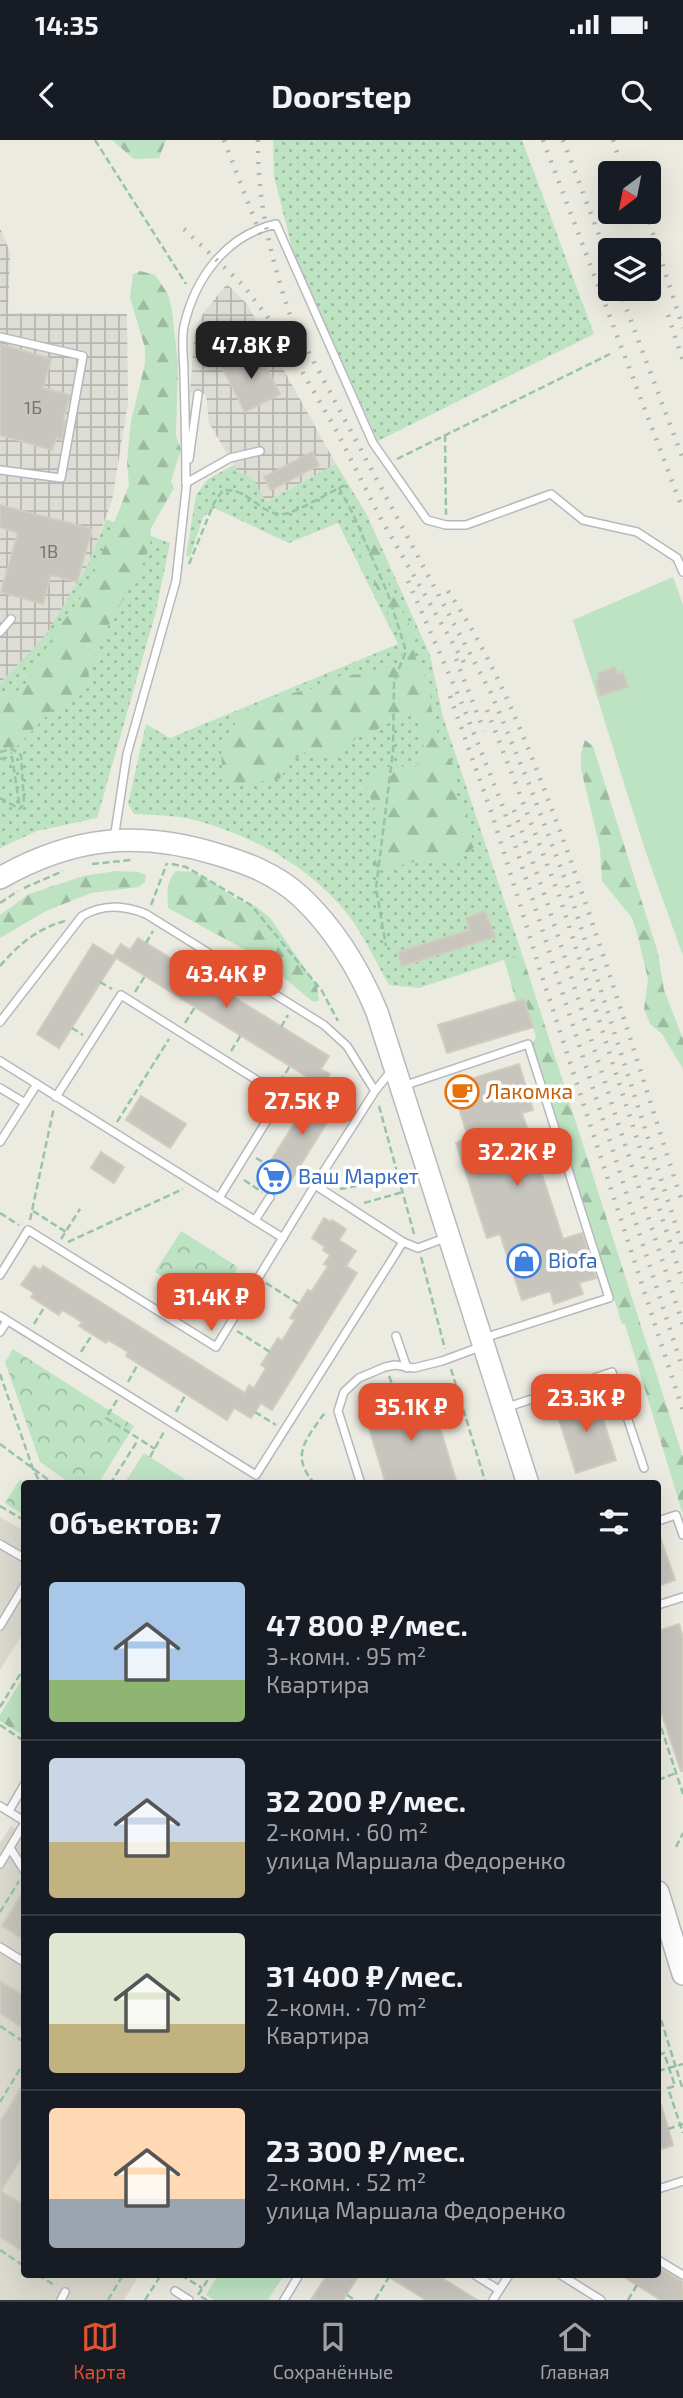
<!DOCTYPE html>
<html lang="ru">
<meta charset="utf-8">
<style>
:root{--surface:#171b24;--page:#20242c;--text:#f1f3f6;--muted:#9ea1a6;--line:#363941;--accent:#e35230}
body{margin:0;font-family:"Exo 2",sans-serif;background:var(--page);color:var(--text);height:100vh;display:flex;flex-direction:column;font-size:26px;white-space:nowrap}
*{box-sizing:border-box;margin:0}
p{font-size:23px;color:var(--muted)}
.icon{flex:none;width:38px;height:38px;fill:none;stroke:currentColor;stroke-width:2;stroke-linecap:round;stroke-linejoin:round}
.map{position:relative;flex:1;overflow:hidden}
.side{position:absolute;left:21px;top:1340px;width:640px;height:798px;display:flex;flex-direction:column;background:var(--surface);border-radius:7px;box-shadow:0 7px 28px #0002}
.side>*{flex:none}
.needle{width:46px;rotate:212deg}
.controls{position:absolute;left:598px;top:21px;display:grid;gap:14px}
.controls a{display:grid;place-items:center;width:63px;height:63px;border-radius:7px;background:var(--surface);box-shadow:0 7px 28px #0002;font-size:35px}
.price{position:absolute;translate:-50% -60px;padding:0 16px;border-radius:14px;background:var(--accent);color:#fff;font-size:23px;line-height:46px;filter:drop-shadow(0 2px 4px #0008)}
.price::after{content:'';position:absolute;left:50%;top:42px;width:21px;height:16px;margin-left:-10px;background:inherit;clip-path:polygon(0 0,100% 0,50% 100%)}
.price.on{background:#222;color:#fff}
ul{padding:0;list-style:none}
li{display:flex;align-items:center;gap:21px;height:175px;padding:0 28px}
li+li{border-top:2px solid var(--line)}
li span{display:grid;place-items:center;flex:none;width:196px;height:140px;border-radius:7px;color:#555}
li>.icon{margin-inline-start:auto}
span .icon{width:84px;height:84px;fill:#fffc;stroke-width:1}
li b{font-size:30px}
h2{display:flex;justify-content:space-between;align-items:center;height:84px;padding:0 28px;font-size:30px}
.status{display:flex;justify-content:space-between;align-items:center;height:49px;padding:0 35px;background:var(--surface);direction:ltr}
.status svg{height:19px;fill:currentColor}
header{display:flex;justify-content:space-between;align-items:center;height:91px;padding:0 28px;background:var(--surface);font-size:32px;font-weight:700}
.tab-bar{display:flex;justify-content:space-around;align-items:center;height:98px;border-top:2px solid var(--line);background:var(--surface);font-size:19px;color:var(--muted)}
.tab-bar a{display:grid;justify-items:center;gap:4px}
.tab-bar .on{color:var(--accent)}
.map>svg:first-child{display:block}
</style>
<div class="status"><b>14:35</b><svg viewBox="0 0 49 12"><path d="M0 12V9h3v3zM5 12V6h3v6zM10 12V3h3v9zM15 12V0h3v12zM26 1h20v11H26zM47 4h2v5h-2z"/></svg></div>
<header><svg class="icon" aria-label="back" viewBox="0 0 24 24"><path d="M15 5l-7 7 7 7"/></svg>Doorstep<svg class="icon" aria-label="search" viewBox="0 0 24 24"><circle cx="10" cy="10" r="6"/><path d="M15 15l6 6"/></svg></header>
<div class="map">
<svg width="683" height="2160" viewBox="0 0 683 2160">
<defs>
<pattern id="industrial-grid" width="8" height="8" patternUnits="userSpaceOnUse" patternTransform="scale(1.75)"><rect width="8" height="8" fill="#dddcd5"/><path d="M0 4h8M4 0v8" fill="none" stroke="#b6b6b0"/></pattern>
<pattern id="grass-dots" width="8" height="8" patternUnits="userSpaceOnUse" patternTransform="scale(1.75)"><rect width="8" height="8" fill="#bee3c2"/><path d="M2 2h.1M6 6h.1" fill="none" stroke="#9dbba1" stroke-width="1.8" stroke-linecap="round"/></pattern>
<pattern id="forest-firs" width="22" height="20" patternUnits="userSpaceOnUse" patternTransform="scale(1.75)"><rect width="22" height="20" fill="#bee3c2"/><path d="M5 1l3.5 6h-7zM16 11l3.5 6h-7z" fill="#9dbba1"/></pattern>
<pattern id="park-crowns" width="20" height="18" patternUnits="userSpaceOnUse" patternTransform="scale(1.75)"><rect width="20" height="18" fill="#bee3c2"/><path d="M2 6a3 3 0 1 1 6 0M12 15a3 3 0 1 1 6 0" fill="none" stroke="#9dbba1"/></pattern>
</defs>
<rect width="100%" height="100%" fill="#ecebe1"/>
<g fill="url(#industrial-grid)">
<path d="M0,88L10,112L8,173L127,174L128,263L112,361L87,427L45,497L0,543Z"/>
<path d="M227,144L247,164L336,324L265,362L252,337L238,332L209,283L206,254L190,253L194,198L197,185L204,172Z"/>
</g>
<g fill="#dcdacf">
<path d="M0,1377L24,1391V1492L0,1530Z"/>
<path d="M11,1686L24,1695V2135H139L124,2160H0V1703Z"/>
</g>
<g fill="url(#grass-dots)">
<path d="M273,0H522L594,194L378,301L293,112L274,36Z"/>
<path d="M336,324L366,373L430,515L443,577L522,814L419,848L389,845C377,824 366,800 352,780C315,730 257,697 198,681C178,675 154,675 134,674L128,664L146,584L170,598L398,504L338,383L289,403L214,368L203,377L190,417L186,416L196,355L208,339L234,325L238,332L252,337L266,362Z"/>
<path d="M106,379L170,403L155,475L97,678L37,691L0,708V543L45,496L87,427Z"/>
</g>
<g fill="url(#forest-firs)">
<path d="M112,0H166L159,18L134,19Z"/>
<path d="M140,131L155,135L168,154L172,170L178,224L176,295L181,310L171,341L174,348L151,388L150,404L145,420L105,492L89,531L86,547L77,559L54,568L0,624V561L24,547L55,493L88,448L129,345L127,322L131,281L145,224V208L130,158L133,134Z"/>
<path d="M364,390L376,400L386,430L389,446L409,484L417,524L430,544L432,581L456,631L457,655L466,668L474,707C457,725 430,718 409,723C395,726 385,733 372,724C390,692 375,672 364,641C383,623 391,626 415,627C430,614 422,589 413,574H405L376,590L359,596L340,612L331,616L306,612L294,620L279,639L239,644L223,637L221,614L225,598L243,573L269,558L316,548L327,537C344,536 398,534 402,515C404,499 393,482 386,469C375,450 377,439 361,421L360,397Z"/>
<path d="M585,600L593,606L658,813L664,850L683,899V929L662,894L650,884L644,869L648,839L637,793L632,778L602,741L600,708L581,629V613Z"/>
<path d="M116,731L138,732L146,735L145,742L139,747L91,753L46,771L0,798V775L29,754L83,736Z"/>
<path d="M176,731L192,732L214,743L234,758L257,767L270,778L317,846L319,861L313,862L283,837L244,809L168,768C167,754 166,742 176,731Z"/>
<path d="M522,814L683,1317V1375L625,1184H622L532,905L536,897L524,859L516,861L504,819Z"/>
<path d="M24,1536V1596L0,1581V1575Z"/>
</g>
<g fill="url(#park-crowns)">
<path d="M181,1091L238,1127L212,1168L155,1132Z"/>
<path d="M13,1209L134,1286L98,1344H71L40,1322L5,1222Z"/>
<path d="M20,1339L29,1344H24V1375L5,1363Z"/>
</g>
<g fill="#bee3c2">
<path d="M673,437L683,465V816L645,710L573,480Z"/>
<path d="M144,1313L150,1317L192,1344H124Z"/>
<path d="M218,2135H284L268,2160H214L206,2155Z"/>
</g>
<g fill="#c7c5be" stroke="#d0cdbf" stroke-width="2">
<path d="M0,204L51,219L43,248L70,255L63,280L65,281L62,300L56,298L52,310L0,295Z"/>
<path d="M257,209L280,254L245,272L222,227Z"/>
<path d="M312,312L319,325L271,350L264,337Z"/>
<path d="M0,365L92,389L77,442L51,435L43,464L1,452L18,393L0,387Z"/>
<path d="M615,527L617,533L623,532L628,547L600,556L596,542L599,539L598,533Z"/>
<path d="M485,771L495,797L402,826L398,812L470,790L466,778Z"/>
<path d="M138,798L329,916L321,929L330,934L322,946L113,816L121,804L130,810Z"/>
<path d="M93,804L116,818L59,908L37,894Z"/>
<path d="M524,859L533,887L447,913L438,885Z"/>
<path d="M519,924L533,970L522,973L563,1099L582,1093L596,1138L579,1143L583,1154L554,1164L550,1151L522,1160L500,1094L487,1098L456,1003L468,997L456,959L459,958L455,944Z"/>
<path d="M319,944L342,958L285,1050L262,1035Z"/>
<path d="M141,956L186,984L170,1008L126,980Z"/>
<path d="M101,1012L124,1027L114,1043L91,1028Z"/>
<path d="M324,1078L331,1082L332,1080L346,1089L339,1100L356,1111L346,1126L357,1133L272,1270L261,1263L251,1278L234,1268L227,1280L126,1216L128,1212L108,1200L106,1203L79,1186L82,1182L62,1170L59,1175L31,1157L34,1153L21,1145L34,1126L41,1130L43,1126L245,1253L249,1245L254,1248L266,1228L261,1225L278,1198L282,1201L295,1180L290,1178L308,1150L311,1152L328,1126L324,1124L330,1115L323,1110L325,1107L312,1098Z"/>
<path d="M406,1251L410,1264L431,1258L457,1344H386L366,1278L390,1271L386,1257Z"/>
<path d="M595,1254L616,1320L576,1333L555,1267Z"/>
<path d="M658,1397H660L675,1440L658,1446Z"/>
<path d="M679,1484L683,1498V1631H681L658,1562V1491Z"/>
<path d="M24,1750V1800L2,1786Z"/>
<path d="M0,1841L24,1856V1889L0,1873Z"/>
<path d="M24,1943V2014L1,2051L24,2065V2112L0,2097V1982Z"/>
<path d="M661,1965L673,2005L658,2010V1966Z"/>
<path d="M658,2127L683,2142V2160H661L621,2135H658Z"/>
<path d="M327,2135H359L343,2160H311Z"/>
<path d="M386,2135H437L477,2160H426Z"/>
</g>
<g fill="none" stroke-linecap="round" stroke-linejoin="round">
<defs>
<g id="lane">
<path d="M0,197L83,216L61,338L0,330"/>
<path d="M189,319L198,254"/>
<path d="M186,343C186,307 185,271 184,235C184,219 181,201 184,186C195,138 226,95 276,84L373,303L427,380L446,385H466L551,354L583,380L637,392L677,418L683,432"/>
<path d="M186,343L230,318L260,311"/>
<path d="M0,492L11,479"/>
<path d="M114,699L127,614L176,441L187,341"/>
<path d="M0,882L82,776C103,764 123,765 146,774L324,885L347,906L375,951"/>
<path d="M0,921L283,1098"/>
<path d="M403,946L528,904L609,1158L484,1198"/>
<path d="M0,948L25,963"/>
<path d="M56,957L121,855L282,956L219,1058"/>
<path d="M0,1002L37,944"/>
<path d="M315,1045L403,1102"/>
<path d="M255,1080L270,1057"/>
<path d="M0,1135L28,1090L216,1207L315,1045L375,951L391,931"/>
<path d="M0,1176L256,1335L403,1102L418,1108L445,1098"/>
<path d="M0,1192L7,1181"/>
<path d="M396,1196L407,1228"/>
<path d="M505,1268L612,1232L644,1328"/>
<path d="M361,1344L338,1271L344,1252L359,1238L385,1227L395,1225L414,1228L442,1221L480,1207"/>
<path d="M658,1381L676,1375L683,1395"/>
<path d="M0,1404L24,1418"/>
<path d="M658,1465L683,1457"/>
<path d="M0,1486L24,1446"/>
<path d="M0,1666L24,1681"/>
<path d="M9,1671L24,1645"/>
<path d="M10,1708L24,1730"/>
<path d="M0,1724L24,1684"/>
<path d="M0,1807L24,1822"/>
<path d="M658,2049L683,2041"/>
<path d="M658,2120L683,2135"/>
<path d="M475,2135L499,2150"/>
<path d="M561,2135L601,2160"/>
<path d="M175,2151L189,2160"/>
<path d="M61,2160L65,2152"/>
<path d="M284,2160L299,2135"/>
<path d="M493,2160L509,2135"/>
</g>
<g id="secondary">
<path d="M0,738C72,697 137,690 216,714C247,723 276,734 301,757C335,789 359,829 377,872L528,1344"/>
<path d="M658,1752L683,1834"/>
</g>
</defs>
<use href="#lane" stroke="#b6b8bd" stroke-width="10"/>
<use href="#secondary" stroke="#b7b9bf" stroke-width="24"/>
<g stroke="#97c4a8" stroke-width="2.5" stroke-dasharray="7 3.5" stroke-linecap="butt">
<path d="M95,0L186,144"/>
<path d="M445,295L446,375"/>
<path d="M397,319L610,214"/>
<path d="M339,348L353,374L388,454L406,511L394,541L393,611L376,748L386,806"/>
<path d="M189,424L214,363L223,350C250,348 262,377 284,374C293,374 334,350 345,345"/>
<path d="M0,612L12,609L21,615L24,663L20,669"/>
<path d="M0,619L12,617L20,669"/>
<path d="M0,658L20,669"/>
<path d="M92,724L131,720"/>
<path d="M172,724L186,727L251,765L322,851L338,881"/>
<path d="M24,748L63,731"/>
<path d="M0,763L18,751"/>
<path d="M151,765L167,723"/>
<path d="M146,803L153,791"/>
<path d="M0,826C18,805 38,788 65,781"/>
<path d="M185,828L193,816"/>
<path d="M100,842L112,849"/>
<path d="M135,852L145,836"/>
<path d="M233,857L240,845"/>
<path d="M185,883L195,867"/>
<path d="M281,887L288,875"/>
<path d="M72,888L83,895"/>
<path d="M231,911L241,895"/>
<path d="M280,942L290,926"/>
<path d="M288,966L300,974"/>
<path d="M379,966L414,1094"/>
<path d="M117,982L169,899"/>
<path d="M256,1018L268,1025"/>
<path d="M244,1040L262,1052"/>
<path d="M340,1049L399,1038"/>
<path d="M364,1063L403,1052"/>
<path d="M33,1071L66,1092"/>
<path d="M0,1073L19,1085"/>
<path d="M30,1080L54,967"/>
<path d="M61,1099L80,1069"/>
<path d="M68,1102L183,1049"/>
<path d="M421,1117L445,1209"/>
<path d="M266,1143L299,1164"/>
<path d="M34,1184L45,1166"/>
<path d="M237,1191L270,1212"/>
<path d="M81,1212L92,1195"/>
<path d="M451,1229L486,1344"/>
<path d="M0,1234L33,1329L41,1344"/>
<path d="M389,1236L395,1251"/>
<path d="M128,1242L138,1224"/>
<path d="M117,1260L106,1278L155,1309"/>
<path d="M176,1272L186,1254"/>
<path d="M255,1272L276,1285"/>
<path d="M0,1304L54,1344"/>
<path d="M150,1317L165,1290"/>
<path d="M110,1344L138,1300"/>
<path d="M315,1344C290,1316 305,1301 323,1275L327,1274"/>
<path d="M0,1366L24,1380"/>
<path d="M0,1567L24,1528"/>
<path d="M658,1578L683,1654"/>
<path d="M0,1585L24,1601"/>
<path d="M658,1640L676,1633"/>
<path d="M676,1707L683,1693"/>
<path d="M0,1772L19,1741"/>
<path d="M658,1870L683,1950"/>
<path d="M0,1886L24,1902"/>
<path d="M658,1915L664,1913L675,1946L668,1948L683,1993"/>
<path d="M658,1931L683,1924"/>
<path d="M0,1962L20,1929L24,1932"/>
<path d="M668,1989L683,1984"/>
<path d="M0,2110L24,2126"/>
<path d="M38,2135L56,2146"/>
<path d="M181,2135L202,2148"/>
<path d="M347,2155L355,2160"/>
<path d="M108,2160L123,2135"/>
<path d="M145,2160L161,2135"/>
<path d="M207,2160L198,2155L211,2135"/>
<path d="M375,2160L389,2137"/>
<path d="M628,2160L637,2145"/>
</g>
<use href="#lane" stroke="#fff" stroke-width="7"/>
<use href="#secondary" stroke="#fff" stroke-width="21"/>
<g stroke="#b2b3b3" stroke-width="4.5" stroke-dasharray="2 9" stroke-linecap="butt">
<path d="M224,0L262,99"/>
<path d="M258,0C257,62 272,123 292,181L491,553L531,649L569,750L683,1108"/>
<path d="M543,0L683,370"/>
<path d="M563,0L611,127"/>
<path d="M613,0L623,33"/>
<path d="M646,72L683,188"/>
<path d="M184,89L243,145L279,192L335,288L381,379L466,526"/>
<path d="M619,149L683,319"/>
<path d="M668,175L683,221"/>
<path d="M408,441L463,566L503,667L683,1230"/>
<path d="M448,451C497,524 529,608 560,691C605,814 643,940 683,1065"/>
<path d="M456,519L484,591"/>
<path d="M450,556L492,674L541,833L683,1271"/>
<path d="M487,570L559,755L683,1143"/>
<path d="M514,670L546,759L683,1185"/>
</g>
</g>
<defs>
<symbol id="cafe-ring" viewBox="-11 -11 22 22"><circle r="9.5" fill="#fff" stroke="#e8710a" stroke-width="1.5"/><path d="M-5.5-4.5H6V0H3Q3 3.5 0 3.5H-2.5Q-5.5 3.5-5.5 0ZM3-3.2v2h1.7v-2ZM-6 4.5H4V6H-6Z" fill="#e8710a"/></symbol>
<symbol id="supermarket-ring" viewBox="-11 -11 22 22"><circle r="9.5" fill="#fff" stroke="#3f7fe0" stroke-width="1.5"/><path d="M-6-5.5h2.5l.6 2H6L4.5 2H-2.5L-4.4-4H-6ZM-1.5 3.2a1.3 1.3 0 1 0 .1 0ZM3 3.2a1.3 1.3 0 1 0 .1 0Z" fill="#3f7fe0"/></symbol>
<symbol id="shop-ring" viewBox="-11 -11 22 22"><circle r="9.5" fill="#fff" stroke="#3f7fe0" stroke-width="1.5"/><path d="M-5-2.5h2.3a2.7 3.5 0 0 1 5.4 0H5L5.5 6h-11ZM-1.5-2.5h3a1.5 2.3 0 0 0-3 0Z" fill="#3f7fe0"/></symbol>
</defs>
<g fill-rule="evenodd">
<use href="#cafe-ring" x="443" y="933" width="38" height="38"/>
<use href="#supermarket-ring" x="255" y="1018" width="38" height="38"/>
<use href="#shop-ring" x="505" y="1102" width="38" height="38"/>
</g>
<g text-anchor="middle" stroke-width="7" stroke-linejoin="round" paint-order="stroke">
<g font-size="18" fill="#747678">
<text x="33" y="274">1Б</text>
<text x="49" y="418">1В</text>
</g>
<g font-size="21" fill="#c56008" stroke="#fff" text-anchor="start">
<text x="486" y="959">Лакомка</text>
</g>
<g font-size="21" fill="#366cbe" stroke="#fff" text-anchor="start">
<text x="298" y="1044">Ваш Маркет</text>
<text x="548" y="1128">Biofa</text>
</g>
</g>
</svg>
<div class="controls">
<a><svg class="needle" viewBox="-14 -14 28 28"><path d="M0-13l5 13h-10z" fill="#e53935"/><path d="M0 13l5-13h-10z" fill="#9ea1a6"/></svg></a>
<a><svg class="icon" aria-label="layers" viewBox="0 0 24 24"><path d="M12 4l9 5-9 5-9-5zM3 14l9 5 9-5"/></svg></a>
</div>
<b class="price on" style="left:251px;top:241px">47.8K ₽</b>
<b class="price" style="left:226px;top:870px">43.4K ₽</b>
<b class="price" style="left:302px;top:997px">27.5K ₽</b>
<b class="price" style="left:517px;top:1048px">32.2K ₽</b>
<b class="price" style="left:211px;top:1193px">31.4K ₽</b>
<b class="price" style="left:586px;top:1294px">23.3K ₽</b>
<b class="price" style="left:411px;top:1303px">35.1K ₽</b>
<section class="side">
<h2>Объектов: 7<svg class="icon" aria-label="filters" viewBox="0 0 24 24"><path d="M4 7h16M4 17h16"/><circle cx="9" cy="7" r="2"/><circle cx="15" cy="17" r="2"/></svg></h2>
<ul>
<li><span style="background:linear-gradient(#a9c7e8 70%,#8fb573 0)"><svg class="icon" aria-label="home" viewBox="0 0 24 24"><path d="M3 11l9-7 9 7M6 9v11h12V9"/></svg></span><div><b>47 800 ₽/мес.</b><p>3-комн. · 95 m²</p><p>Квартира</p></div></li>
<li><span style="background:linear-gradient(#c9d6e8 60%,#c2b280 0)"><svg class="icon" aria-label="home" viewBox="0 0 24 24"><path d="M3 11l9-7 9 7M6 9v11h12V9"/></svg></span><div><b>32 200 ₽/мес.</b><p>2-комн. · 60 m²</p><p>улица Маршала Федоренко</p></div></li>
<li><span style="background:linear-gradient(#dfe7d0 65%,#c2b280 0)"><svg class="icon" aria-label="home" viewBox="0 0 24 24"><path d="M3 11l9-7 9 7M6 9v11h12V9"/></svg></span><div><b>31 400 ₽/мес.</b><p>2-комн. · 70 m²</p><p>Квартира</p></div></li>
<li><span style="background:linear-gradient(#ffd9b3 65%,#9aa5b1 0)"><svg class="icon" aria-label="home" viewBox="0 0 24 24"><path d="M3 11l9-7 9 7M6 9v11h12V9"/></svg></span><div><b>23 300 ₽/мес.</b><p>2-комн. · 52 m²</p><p>улица Маршала Федоренко</p></div></li>
</ul>
</section>
</div>
<nav class="tab-bar">
<a class="on"><svg class="icon" aria-label="map" viewBox="0 0 24 24"><path d="M3 6l6-2 6 2 6-2v14l-6 2-6-2-6 2zM9 4v14M15 6v14"/></svg>Карта</a>
<a><svg class="icon" aria-label="saved" viewBox="0 0 24 24"><path d="M7 4h10v16l-5-4-5 4z"/></svg>Сохранённые</a>
<a><svg class="icon" aria-label="home" viewBox="0 0 24 24"><path d="M3 11l9-7 9 7M6 9v11h12V9"/></svg>Главная</a>
</nav>
